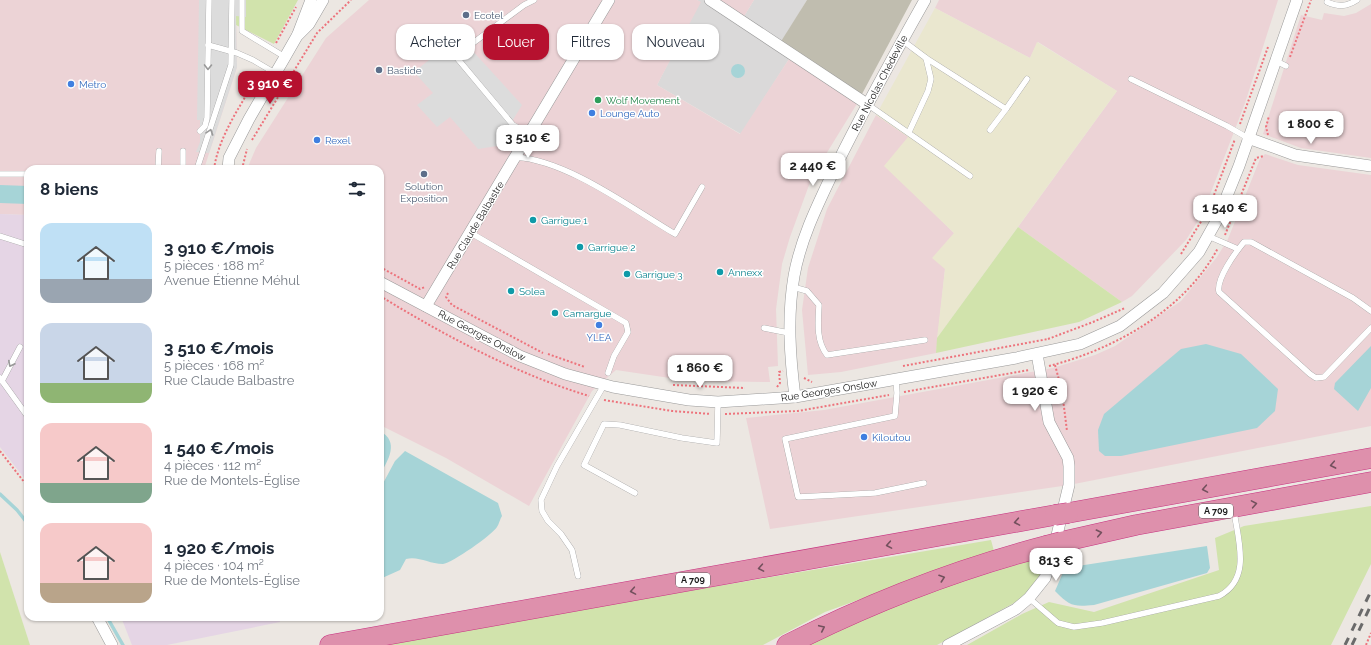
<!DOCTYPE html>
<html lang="fr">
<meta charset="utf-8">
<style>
:root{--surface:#fff;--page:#f6f6f7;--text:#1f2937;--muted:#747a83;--accent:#b6112f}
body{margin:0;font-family:Raleway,sans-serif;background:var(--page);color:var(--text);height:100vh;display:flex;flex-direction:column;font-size:15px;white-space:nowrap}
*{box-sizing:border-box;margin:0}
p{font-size:13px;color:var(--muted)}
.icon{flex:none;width:22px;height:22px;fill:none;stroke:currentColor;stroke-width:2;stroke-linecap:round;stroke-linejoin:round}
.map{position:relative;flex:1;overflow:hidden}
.panel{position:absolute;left:24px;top:165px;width:360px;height:456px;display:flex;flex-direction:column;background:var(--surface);border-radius:12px;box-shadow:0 1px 3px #0004}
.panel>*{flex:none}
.banner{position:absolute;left:396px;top:24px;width:380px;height:36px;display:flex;gap:8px}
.price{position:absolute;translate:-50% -34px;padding:0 9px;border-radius:8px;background:#fff;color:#222;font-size:13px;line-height:26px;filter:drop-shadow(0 1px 2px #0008)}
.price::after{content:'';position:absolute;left:50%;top:24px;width:12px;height:9px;margin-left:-6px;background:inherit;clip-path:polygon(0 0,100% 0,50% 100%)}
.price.on{background:var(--accent);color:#fff}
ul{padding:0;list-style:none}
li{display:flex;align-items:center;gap:12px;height:100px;padding:0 16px}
li span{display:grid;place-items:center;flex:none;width:112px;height:80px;border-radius:12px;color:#555}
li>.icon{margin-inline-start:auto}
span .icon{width:48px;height:48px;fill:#fffc;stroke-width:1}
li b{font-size:17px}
h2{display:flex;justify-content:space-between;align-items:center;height:48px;padding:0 16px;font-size:17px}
.pill{padding:0 14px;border-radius:12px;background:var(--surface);box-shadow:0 1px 3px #0004;font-size:14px;line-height:36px}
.pill.on{background:var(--accent);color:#fff}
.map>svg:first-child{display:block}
</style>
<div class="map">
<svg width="1371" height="645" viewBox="0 0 1371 645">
<rect width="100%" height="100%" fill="#ece7e2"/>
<path fill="#dad9d9" d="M697,0H716L743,18L754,0H807L781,43L789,59L741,134L657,85L700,2Z"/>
<g fill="#ecd3d6">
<path d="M0,0H246V17L236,16L237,67L204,169H28V215L0,214Z"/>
<path d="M369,0H697L701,2L657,85L740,134L789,59L858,102L812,177L790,237L782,264L776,309L778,366L768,367L770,382L690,381L616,370L592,391L529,506L446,458L380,425V169H247L256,148L326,38Z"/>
<path d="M716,0H754L743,18Z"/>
<path d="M939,0H1278L1245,103L1203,213L1186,240L1132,296L1122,302L1018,227L1117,91L1038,42L1030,58L935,8Z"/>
<path d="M1371,4V158L1301,148L1263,134L1301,15L1322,20L1324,13L1344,16L1356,13Z"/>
<path d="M876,115L909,137L885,166L954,233L945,269L936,353L841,372L808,375L802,310L808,268L827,209Z"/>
<path d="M1265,154L1298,165L1371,175V426L1069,485L770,529L746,418L824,410L1053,368L1095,355L1115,346L1181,301L1217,257L1228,239L1260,159Z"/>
</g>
<g fill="#e5d5e5">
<path d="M0,214L28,215V483L0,447Z"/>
<path d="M121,617H279L280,622L167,645H132Z"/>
</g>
<path fill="#c0bdaf" d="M807,0H912L862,94L780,43Z"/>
<path fill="#eae7cf" d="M935,8L1030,58L1037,42L1117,91L937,338L945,269L932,258L954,233L884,166L908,137L876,115Z"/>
<g fill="#d1e3ac">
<path d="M246,0H298L274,44L236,25V16H246Z"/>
<path d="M1018,227L1122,302L1079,322L936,353L937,338Z"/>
<path d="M1371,506V564L1331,645H967L1022,614L1049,602L1094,612L1219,570L1215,538L1244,526Z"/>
<path d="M991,540L994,551L825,612L763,645H386L599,606Z"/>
<path d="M0,552L30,645H0Z"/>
<path d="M1045,556L1043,570L1025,597L937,645H804L928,592Z"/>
</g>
<g fill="#dcdcdc">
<path d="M199,0H246V17L236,16L237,67L209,153L196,152L200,142V120H197Z"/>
<path d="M459,36L522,105L497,146L478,149L450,117L437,127L417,105L433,93L414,72Z"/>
</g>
<g fill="#a6d4d7">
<circle cx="738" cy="71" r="7"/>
<path d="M0,185L28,186V204L0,203Z"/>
<path d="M1206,344L1241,354L1278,389L1275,411L1257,428L1121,456H1105L1099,451L1098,430L1104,414L1181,349Z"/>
<path d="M1371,346V388L1358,411L1334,389L1335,383Z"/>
<path d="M380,431C400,442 388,460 380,475Z"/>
<path d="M405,451L498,503L502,516C500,519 499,524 497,527C492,535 452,563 443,564C429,564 419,556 406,559L400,570L380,579V489L395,461Z"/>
<path d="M1207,546L1210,568L1207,573L1094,605C1073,607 1070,606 1055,591L1065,568Z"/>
</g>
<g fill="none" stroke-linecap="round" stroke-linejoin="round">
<g stroke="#a6d4d7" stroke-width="3.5">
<path d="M0,494L17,510L28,524"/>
<path d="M107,617L123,645"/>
</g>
<defs>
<g id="lane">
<path d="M242,0V31L285,57"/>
<path d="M1327,2C1338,7 1346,7 1357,0"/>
<path d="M902,40L926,58L931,79L928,91L909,132"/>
<path d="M473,43L524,5L534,0"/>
<path d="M208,45L237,53L253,60L275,73"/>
<path d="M447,46L513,125L529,134"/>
<path d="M926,58L1006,109L990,130"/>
<path d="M1276,61L1286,66"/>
<path d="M1131,79L1227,126L1248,138"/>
<path d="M867,104L970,176"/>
<path d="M1006,109L1027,79"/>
<path d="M200,131L205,126L207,118L209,0"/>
<path d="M515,157C567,160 631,208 675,234L702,187"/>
<path d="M158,169L159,151"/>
<path d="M183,169V151"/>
<path d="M197,169L231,65L232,0"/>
<path d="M0,174H28"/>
<path d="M471,233L626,323L628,332L614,356L608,373"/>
<path d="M0,236L28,245"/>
<path d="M1208,236L1238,249"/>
<path d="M793,287L807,291L819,305C818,322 816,341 827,355L925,340"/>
<path d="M1371,311L1353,298L1251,242H1244C1235,253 1216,279 1219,292L1310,374L1316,378L1324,377L1371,328"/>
<path d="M764,328L789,333"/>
<path d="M0,378L28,417"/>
<path d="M896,379L897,393L895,416L785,439L798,497L875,493L924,483"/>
<path d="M2,381L20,347"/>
<path d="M635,493L584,465L604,424L620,425L682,438L717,443L718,402"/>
<path d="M578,576L572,550L561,534L548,521L542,511L541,500L557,466L604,385"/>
<path d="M1029,598L1058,623L1074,627L1102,623L1219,596C1252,579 1238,540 1234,511"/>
</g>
<g id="street">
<path d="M710,0L867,104"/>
<path d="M298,34L311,0"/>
<path d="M1248,138L1295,155L1371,166"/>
<path d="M228,169L229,158L249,119L285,57L297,36L309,24L323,0"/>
<path d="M380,282L520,356L565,374L613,387L689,400L718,402L795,397L1016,358L1080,344L1120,326L1163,293L1199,252L1218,218L1239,166L1297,0"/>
<path d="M426,306L609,0"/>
<path d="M795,397C790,357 787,317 794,276C801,237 819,202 836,166C864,109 894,55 925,0"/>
<path d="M97,617L112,645"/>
<path d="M948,645L1016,609L1029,598L1045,578L1051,560L1069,485V466L1068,458L1049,422L1037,354"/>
</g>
<g id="highway">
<path d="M1068,513L1371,458"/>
<path d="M1061,542L1136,525L1371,482"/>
<path d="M330,645L1055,515"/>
<path d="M787,645C870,603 957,569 1046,546"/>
</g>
</defs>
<use href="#lane" stroke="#999" stroke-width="6"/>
<use href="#street" stroke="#999" stroke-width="12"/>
<use href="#highway" stroke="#c73380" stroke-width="21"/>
<g stroke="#ed737c" stroke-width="2" stroke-dasharray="2 2" stroke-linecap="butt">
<path d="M276,43L296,7"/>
<path d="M1290,57L1311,0"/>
<path d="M1240,124L1268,47"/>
<path d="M1268,135L1266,127L1269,116"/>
<path d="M252,140L317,33L351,0"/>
<path d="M214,169C219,134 243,103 259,73"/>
<path d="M242,169L247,149"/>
<path d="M1214,195L1235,139"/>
<path d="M1225,235L1256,158L1264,156"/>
<path d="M1181,254L1210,207"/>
<path d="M380,267L420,289L425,287"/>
<path d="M448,293L446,297L452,305L543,353"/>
<path d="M380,296C446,336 514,373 589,396"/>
<path d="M1048,339L1093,322L1125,308"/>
<path d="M548,354L585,367"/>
<path d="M1055,365L1062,391L1067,431"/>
<path d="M903,366L1048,339"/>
<path d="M1049,366C1115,349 1185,310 1218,248"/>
<path d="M804,378L812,382"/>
<path d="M673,385L745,388"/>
<path d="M777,387L780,383L779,372L783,371"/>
<path d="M904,392L1029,370"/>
<path d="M604,400L672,411L711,414"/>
<path d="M725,414L798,411L889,395"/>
<path d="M0,451L28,487"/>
<path d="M1366,645L1371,633"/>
</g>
<use href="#lane" stroke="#fff" stroke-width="5.5"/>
<use href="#street" stroke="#fff" stroke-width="11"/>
<use href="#highway" stroke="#de90ac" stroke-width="20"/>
<g stroke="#6a6a6a" stroke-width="3" stroke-dasharray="8 8" stroke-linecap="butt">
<path d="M1345,645L1371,591"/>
<path d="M1352,645L1371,605"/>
</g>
<defs>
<g id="highway-bridge">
<path d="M1055,515L1068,513"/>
<path d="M1046,546L1061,542"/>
</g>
</defs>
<use href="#highway-bridge" stroke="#c73380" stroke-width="21" stroke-linecap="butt"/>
<use href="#highway-bridge" stroke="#de90ac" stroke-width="20"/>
</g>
<defs><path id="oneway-chevron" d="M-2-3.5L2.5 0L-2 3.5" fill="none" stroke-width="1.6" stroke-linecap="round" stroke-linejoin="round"/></defs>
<g stroke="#999">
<use href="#oneway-chevron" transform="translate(208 67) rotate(91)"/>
<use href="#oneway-chevron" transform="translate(210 132) rotate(-72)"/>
<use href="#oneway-chevron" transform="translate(11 364) rotate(117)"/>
</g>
<g stroke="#73505d">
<use href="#oneway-chevron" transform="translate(1333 465) rotate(169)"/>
<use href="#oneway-chevron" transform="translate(1205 489) rotate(170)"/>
<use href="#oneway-chevron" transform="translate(1254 504) rotate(-10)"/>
<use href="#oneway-chevron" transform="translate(1017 522) rotate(170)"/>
<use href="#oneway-chevron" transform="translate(1099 533) rotate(-12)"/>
<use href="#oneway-chevron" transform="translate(889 545) rotate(170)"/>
<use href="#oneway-chevron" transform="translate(761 568) rotate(170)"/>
<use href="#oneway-chevron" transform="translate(942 578) rotate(-19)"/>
<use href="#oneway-chevron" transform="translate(633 591) rotate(170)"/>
<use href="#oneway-chevron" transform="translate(822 628) rotate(-25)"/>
</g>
<g fill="#5c6f8a" stroke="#fff" stroke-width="1.5">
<circle cx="466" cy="15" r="4"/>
<circle cx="379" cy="70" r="4"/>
<circle cx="424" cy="174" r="4"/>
</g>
<g fill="#3f7fe0" stroke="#fff" stroke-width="1.5">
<circle cx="71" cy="84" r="4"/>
<circle cx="592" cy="113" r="4"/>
<circle cx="317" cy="140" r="4"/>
<circle cx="599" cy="325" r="4"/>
<circle cx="864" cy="437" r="4"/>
</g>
<circle fill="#2e9e5b" stroke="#fff" stroke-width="1.5" cx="598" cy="100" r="4"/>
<g fill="#0f9aa8" stroke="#fff" stroke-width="1.5">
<circle cx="533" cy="220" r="4"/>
<circle cx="580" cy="247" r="4"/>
<circle cx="720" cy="272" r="4"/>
<circle cx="627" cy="274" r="4"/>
<circle cx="511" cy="291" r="4"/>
<circle cx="555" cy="313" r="4"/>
</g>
<g text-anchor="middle" stroke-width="3" stroke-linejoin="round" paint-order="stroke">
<g fill="#fff" stroke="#606060" stroke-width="1">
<rect x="1199" y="504" width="34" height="14" rx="3"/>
<rect x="676" y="573" width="34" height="14" rx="3"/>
</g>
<g font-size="9" font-weight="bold" fill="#1c1c1c">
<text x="1216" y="514">A 709</text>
<text x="693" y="583">A 709</text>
</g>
<g font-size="10" fill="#4e5e75" stroke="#fff" text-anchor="start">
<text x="474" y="19">Ecotel</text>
<text x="387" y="74">Bastide</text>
<text x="424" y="190" text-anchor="middle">Solution<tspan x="424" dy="12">Exposition</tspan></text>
</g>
<g font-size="10" fill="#1c1c1c" stroke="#fff">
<text transform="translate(879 83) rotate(-62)" y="4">Rue Nicolas Chédeville</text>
<text transform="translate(475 225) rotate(-59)" y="4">Rue Claude Balbastre</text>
<text transform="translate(482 335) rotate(28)" y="4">Rue Georges Onslow</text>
<text transform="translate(829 390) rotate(-9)" y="4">Rue Georges Onslow</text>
</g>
<g font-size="10" fill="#366cbe" stroke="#fff" text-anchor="start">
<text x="79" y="88">Metro</text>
<text x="600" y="117">Lounge Auto</text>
<text x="325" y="144">Rexel</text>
<text x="599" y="341" text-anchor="middle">YLEA</text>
<text x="872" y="441">Kiloutou</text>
</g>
<g font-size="10" fill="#27864d" stroke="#fff" text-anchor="start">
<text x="606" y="104">Wolf Movement</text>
</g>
<g font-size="10" fill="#0d838f" stroke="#fff" text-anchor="start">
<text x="541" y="224">Garrigue 1</text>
<text x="588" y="251">Garrigue 2</text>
<text x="728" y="276">Annexx</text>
<text x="635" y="278">Garrigue 3</text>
<text x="519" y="295">Solea</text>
<text x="563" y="317">Camargue</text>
</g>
</g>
</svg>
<b class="price on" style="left:270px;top:105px">3 910 €</b>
<b class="price" style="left:1311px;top:145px">1 800 €</b>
<b class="price" style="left:528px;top:159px">3 510 €</b>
<b class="price" style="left:813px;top:187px">2 440 €</b>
<b class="price" style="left:1225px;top:229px">1 540 €</b>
<b class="price" style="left:700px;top:389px">1 860 €</b>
<b class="price" style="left:1035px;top:412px">1 920 €</b>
<b class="price" style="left:1056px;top:582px">813 €</b>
<div class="banner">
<a class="pill">Acheter</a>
<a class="pill on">Louer</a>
<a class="pill">Filtres</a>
<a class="pill">Nouveau</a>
</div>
<section class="panel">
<h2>8 biens<svg class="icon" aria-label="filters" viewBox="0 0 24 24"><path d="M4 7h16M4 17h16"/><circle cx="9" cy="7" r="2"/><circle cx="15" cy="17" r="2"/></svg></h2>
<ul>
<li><span style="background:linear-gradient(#bfe0f5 70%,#9aa5b1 0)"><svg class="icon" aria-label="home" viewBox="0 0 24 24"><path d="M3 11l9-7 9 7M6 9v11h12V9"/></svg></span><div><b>3 910 €/mois</b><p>5 pièces · 188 m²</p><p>Avenue Étienne Méhul</p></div></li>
<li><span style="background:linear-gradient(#c9d6e8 75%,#8fb573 0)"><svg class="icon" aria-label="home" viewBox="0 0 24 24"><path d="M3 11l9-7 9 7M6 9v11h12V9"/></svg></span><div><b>3 510 €/mois</b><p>5 pièces · 168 m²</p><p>Rue Claude Balbastre</p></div></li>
<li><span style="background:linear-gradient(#f6c9c9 75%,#7fa58c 0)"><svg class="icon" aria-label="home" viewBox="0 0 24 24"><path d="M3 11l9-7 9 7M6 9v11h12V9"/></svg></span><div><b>1 540 €/mois</b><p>4 pièces · 112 m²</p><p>Rue de Montels-Église</p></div></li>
<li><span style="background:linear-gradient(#f6c9c9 75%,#b9a48a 0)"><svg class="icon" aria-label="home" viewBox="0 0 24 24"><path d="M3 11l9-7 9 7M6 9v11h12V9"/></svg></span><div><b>1 920 €/mois</b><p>4 pièces · 104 m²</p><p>Rue de Montels-Église</p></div></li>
</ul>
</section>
</div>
